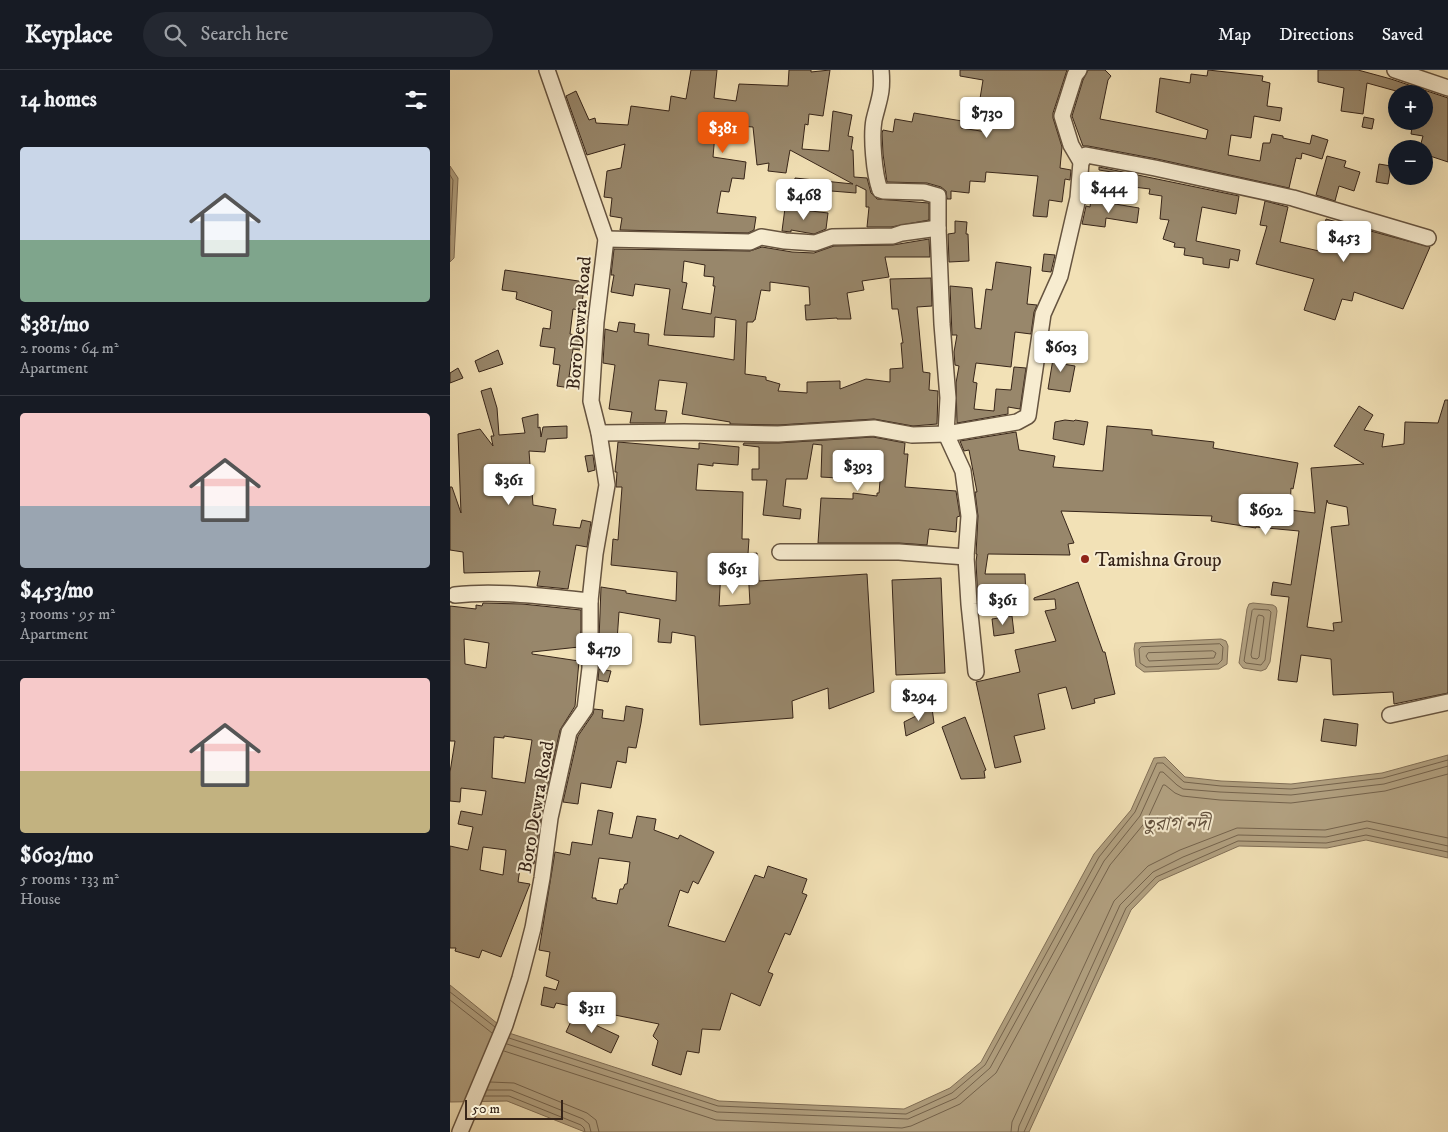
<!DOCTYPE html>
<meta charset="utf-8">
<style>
:root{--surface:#171b24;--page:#242831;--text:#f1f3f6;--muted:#9ea1a6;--line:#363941;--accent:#ea580c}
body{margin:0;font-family:"IM FELL DW Pica","Noto Serif Bengali",serif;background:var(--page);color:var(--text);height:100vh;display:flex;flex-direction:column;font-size:19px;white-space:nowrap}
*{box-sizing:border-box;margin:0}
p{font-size:16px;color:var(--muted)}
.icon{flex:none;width:28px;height:28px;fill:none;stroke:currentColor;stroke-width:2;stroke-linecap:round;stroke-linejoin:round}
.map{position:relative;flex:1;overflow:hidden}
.sheet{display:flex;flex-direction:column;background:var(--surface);width:450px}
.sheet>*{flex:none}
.controls{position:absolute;left:938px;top:15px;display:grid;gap:10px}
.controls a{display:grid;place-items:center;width:45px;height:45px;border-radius:50%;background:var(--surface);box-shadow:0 5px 20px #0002;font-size:25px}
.scale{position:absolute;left:15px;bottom:12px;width:98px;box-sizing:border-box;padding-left:5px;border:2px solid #372519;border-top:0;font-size:14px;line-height:18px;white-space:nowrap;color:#372519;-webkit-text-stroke:4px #f7ecd0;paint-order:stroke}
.price{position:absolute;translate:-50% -42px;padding:0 11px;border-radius:5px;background:#fff;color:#222;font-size:16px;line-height:32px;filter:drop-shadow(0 1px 2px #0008)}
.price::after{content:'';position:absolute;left:50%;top:30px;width:15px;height:11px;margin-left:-8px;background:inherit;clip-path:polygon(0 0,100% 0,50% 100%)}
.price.active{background:var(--accent);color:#fff}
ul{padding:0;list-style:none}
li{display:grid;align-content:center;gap:10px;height:265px;padding:0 20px}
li+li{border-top:1px solid var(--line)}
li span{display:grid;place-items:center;height:155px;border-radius:5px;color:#555}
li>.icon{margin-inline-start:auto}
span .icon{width:90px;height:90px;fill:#fffc;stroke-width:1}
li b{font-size:21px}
h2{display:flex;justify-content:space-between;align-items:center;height:60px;padding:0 20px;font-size:21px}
header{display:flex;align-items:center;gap:30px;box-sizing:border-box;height:70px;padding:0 25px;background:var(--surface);border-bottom:1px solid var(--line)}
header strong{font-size:24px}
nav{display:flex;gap:28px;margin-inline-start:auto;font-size:18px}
.search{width:350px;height:45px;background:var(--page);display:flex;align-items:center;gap:12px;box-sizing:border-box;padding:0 18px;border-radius:28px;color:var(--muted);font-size:19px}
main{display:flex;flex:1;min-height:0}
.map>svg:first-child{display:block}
</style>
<header>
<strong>Keyplace</strong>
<div class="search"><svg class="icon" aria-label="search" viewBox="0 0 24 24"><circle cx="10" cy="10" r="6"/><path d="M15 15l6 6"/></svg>Search here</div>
<nav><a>Map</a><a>Directions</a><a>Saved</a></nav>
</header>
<main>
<section class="sheet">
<h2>14 homes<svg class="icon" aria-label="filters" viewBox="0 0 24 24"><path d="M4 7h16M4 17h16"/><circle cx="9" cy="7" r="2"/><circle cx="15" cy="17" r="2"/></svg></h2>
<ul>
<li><span style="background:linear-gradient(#c9d6e8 60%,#7fa58c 0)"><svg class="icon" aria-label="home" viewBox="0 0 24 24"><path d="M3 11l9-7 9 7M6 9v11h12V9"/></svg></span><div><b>$381/mo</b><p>2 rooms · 64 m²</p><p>Apartment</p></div></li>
<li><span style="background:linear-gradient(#f6c9c9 60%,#9aa5b1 0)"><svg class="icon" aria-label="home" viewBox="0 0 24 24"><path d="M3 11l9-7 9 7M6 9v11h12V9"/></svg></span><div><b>$453/mo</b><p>3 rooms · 95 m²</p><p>Apartment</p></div></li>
<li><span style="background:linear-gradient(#f6c9c9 60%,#c2b280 0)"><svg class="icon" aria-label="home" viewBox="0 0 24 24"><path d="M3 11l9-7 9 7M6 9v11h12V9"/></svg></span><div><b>$603/mo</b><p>5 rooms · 133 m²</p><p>House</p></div></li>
</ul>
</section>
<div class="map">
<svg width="998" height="1062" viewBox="0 0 998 1062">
<rect width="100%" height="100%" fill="#f2e1b6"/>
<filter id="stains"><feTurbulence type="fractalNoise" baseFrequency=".004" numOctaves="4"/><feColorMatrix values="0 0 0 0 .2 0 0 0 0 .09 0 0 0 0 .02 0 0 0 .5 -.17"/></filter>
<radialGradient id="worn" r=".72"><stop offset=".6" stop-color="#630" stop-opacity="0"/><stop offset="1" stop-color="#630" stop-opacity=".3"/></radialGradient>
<g fill="#b2a181" stroke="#816f57">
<path d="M0,96L8,108L4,188L0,192Z"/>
<path d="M803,533L823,535L826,537L827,541L820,592L816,599L811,601L793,598L789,593L797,539L799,534Z"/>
<path d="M771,569L776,571L778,576L777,594L769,599L694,602L686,596L684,579L685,573Z"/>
<path d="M998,685V788L916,770L877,778L789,776L709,811L681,840L579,1062H135L57,1031L0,1032V915L59,963L269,1031L454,1039L500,1018L531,992L644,784L681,740L704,688L715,687L735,707L771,711L841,714L932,703Z"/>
</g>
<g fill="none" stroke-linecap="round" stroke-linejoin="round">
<g stroke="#74634d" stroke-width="1">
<path d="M0,105L3,110L0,165"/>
<path d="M804,539L819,540L821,542L815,590L811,595L796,593L794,591L802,541Z"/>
<path d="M809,545L813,546L814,548L809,587L807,589L802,588L801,585L807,548Z"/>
<path d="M770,574L773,577L772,590L768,594L696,597L690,593L689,579L691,577Z"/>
<path d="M763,581L766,583L764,588L699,591L696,586L698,583Z"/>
<path d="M0,922L45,957"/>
<path d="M0,930L42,963"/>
<path d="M59,968L268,1036L456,1044L502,1023L535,995L649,787L685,742L707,693H713L734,712L771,716L841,719L933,708L998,690"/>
<path d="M57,974L267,1042L458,1049L506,1028L540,998L654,791L690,746L710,702H713L727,715L733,719L770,722L841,725L934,714L998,696"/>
<path d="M54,981L266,1050L452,1058L461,1056L510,1034L546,1003L660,795L697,750L713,715H715L725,723L732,726L770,730L841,733L935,721L998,704"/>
<path d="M40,1012L64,1013L137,1043L146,1050L149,1062"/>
<path d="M37,1020H61L133,1049L139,1054L141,1062"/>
<path d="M35,1026H59L131,1055L134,1058L135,1062"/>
<path d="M561,1062L562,1052L664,831L698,796L730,780L787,758L875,760L917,751L998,768"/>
<path d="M568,1062L569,1056L670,835L703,802L733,787L788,765L876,767L917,758L998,776"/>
<path d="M574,1062L676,838L706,807L788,771L876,773L916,765L998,782"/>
</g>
</g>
<g fill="#98876b" stroke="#372519" fill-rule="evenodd">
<path d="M241,0H267L264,28L286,31L289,14L338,16L339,0H361V2L380,0L373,46L359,44L358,55L355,54L352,79L379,81L383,41L402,45L398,66L403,67L401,80H403L404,107L417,108L421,123L427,129L479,133V150L441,157H417L419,137H416V120L406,115V123L344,118L345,108L403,114L340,80L336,103L318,101L319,93L307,95L303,57L276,55L274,66L265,64L263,87L296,92L294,109L282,108L279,122L271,121L267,143L306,147L304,160L298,163L170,160L172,148L160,146L162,128L154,127L157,101L171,98L175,74L137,85L116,26L126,21L139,50L145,48L146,53L178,55L181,36L219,41L221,26L236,29Z"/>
<path d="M510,0H617L603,43V48L612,77L610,98L621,100L620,110L615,109L612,132L599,130L597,147L583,146L588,106L536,102L535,112L520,111L519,123L501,121V129H497L496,121L491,117L477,113L437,112L433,84L432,63L433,60L443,62L445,49L462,52L464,43L512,51L511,58L537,62L540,43L528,41L533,10L510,6Z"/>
<path d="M638,0H655L661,6L658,10L650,49L756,69L758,60L706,42L710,8L740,13L741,4L757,6L758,0L813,6L812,11L820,13L817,36L832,38L830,51L804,46L801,68L781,65L778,85L810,91L813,73H820L822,64L833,66V68L860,74L862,65L878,70L872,89L852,83L851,89L846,88L839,118L707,89L638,76H633L622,46L633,10Z"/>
<path d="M868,0H908L941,9L998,28V92L974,84V78L970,77L973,66L961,64L963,51H974V24H945L946,21L917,13L913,44L891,41L894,18L868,12Z"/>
<path d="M914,47L924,49L922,59L912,57Z"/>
<path d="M877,86L896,91L894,97L910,102L904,121L889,116L885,131L866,125Z"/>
<path d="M929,94L941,96L938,114L926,112Z"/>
<path d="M649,97L789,126L786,144L752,137L746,171L790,180L788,191L780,189L779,198L753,194V188L734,185L735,178L724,177L725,173L713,169L719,150L710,149L712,126L699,124L700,119L667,115L668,103L649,100Z"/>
<path d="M641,130L689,138L687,153L656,148L655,157L632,154L636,136L640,137Z"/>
<path d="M815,131L838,137L830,172L869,181L876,149L980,177L953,239L904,222L902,231L892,229L885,250L854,240L864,209L806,194L817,156L810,155Z"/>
<path d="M335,138L378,143L376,159L364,164L341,160V162L332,161Z"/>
<path d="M505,151L517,152L516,164H518L519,191L499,192L498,164L505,163Z"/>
<path d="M479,169L480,187H435L439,207L412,211L414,220L397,223L401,249H387V248L356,250L355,235H360L359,217L320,212V221L311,220L305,250H304L303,252H297L295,304L316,307V310L330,314L328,321L357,323V312L390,311V319L416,309L440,312V299L453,298L451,273H453L448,239H442L440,209L481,208L482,236L467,237L473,302L480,303L479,320L488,321L487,354L463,356L424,349L328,355L280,354V352L232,344L237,313L209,310L205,340L217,341L215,353H180L182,342L159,339L165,295L153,293L155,259L167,262L169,252L185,254L184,262L199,264L198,275L284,290L286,250L265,247L264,267L214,265L220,219L185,214L183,226L161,222L164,205H161L164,179L300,181L312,177L342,182L364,183L384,176L443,175ZM234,191L255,195L254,206L264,207L263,216H265L261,244L232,239L237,213L232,212Z"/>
<path d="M594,184L605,185L601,202L592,201Z"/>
<path d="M546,192L581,197L577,234L587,235L584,242L581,264L565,262L561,297L526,293L523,312L527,313L524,339L544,341L546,319L561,320L564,297L576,298L570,339L558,337V344L507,353L506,313L509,296L505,295L504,282L507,265H502L500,216L522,218L525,258L531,259L536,219L542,220Z"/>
<path d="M55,200L135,212L131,240L123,239L120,264L132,266L130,280L123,279L119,307H122L120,318L107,316L110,295L103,294L105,278L90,276L93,258L100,259L102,241L66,229L67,222L52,220Z"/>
<path d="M605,277L616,279L613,294L625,296L620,322L598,319Z"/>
<path d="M48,280L53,294L29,302L25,291Z"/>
<path d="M8,298L13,308L0,313V303Z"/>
<path d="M41,318L47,338L49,365L75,363L72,348L88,344V358L90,357L91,367L93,357L117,356V368L97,369L95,382L79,381L83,435L106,439L103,455L130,458L132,450L141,452L137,477L126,475L118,519L87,516L90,501L14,503L13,482L0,480V417H2L11,443L8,364L30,359L43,376L41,366H44L31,321Z"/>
<path d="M995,330H998V623L944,634L943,622L883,625L881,589L851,585L847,612L828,610L839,527L821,525L823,512L841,515L849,461L806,457V458L761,451L762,446L611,441L624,473L618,474L620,485L538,484L535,504H575L576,528L528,531L526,492L527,484H526L528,446L525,422H527L519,380L514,381L510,371L566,362L569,380L605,386L603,397L653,401L657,356L702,360V365L764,372L763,378L848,393L843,419L841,418L840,440L865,443L861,398L914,394L884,376L909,336L923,345L914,360L934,364L932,377L954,374L955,352L988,353ZM877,430L878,433L897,437L899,455L881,457L892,552L883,553L884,561L857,557Z"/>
<path d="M615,350L624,351L625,350L638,352L634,375L603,369L605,352Z"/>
<path d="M423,367L455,373L454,384H458L455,417L506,421L510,446L507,447L506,462L479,459L477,475L449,473H368L371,428L403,429V423L427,426V423H429L431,399L406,397L405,409L371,407L372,375L363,374L357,409H336L333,436L351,439L350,449L313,445L317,410H302V399H309V377L293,375L294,373H329Z"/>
<path d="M168,372L249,379V373L289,377L288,395L263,393V396L248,394L246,420L293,422L292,469H299L298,484L307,483L309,511L417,504L424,622L379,639L378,618L342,631L343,648L250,655L245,566L222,562L221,573L208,572L210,549L169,542L167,571L149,570L151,517L176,521V523L226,531L227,502L161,495L163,469L168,470L172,417H166L167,402H165ZM298,499L300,534L269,536L271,501Z"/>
<path d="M143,385L145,400L138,402L135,386Z"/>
<path d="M491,508L495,603L446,605L442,510Z"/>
<path d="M628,512L653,582H655L665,624L644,629L645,633L622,639L616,617L588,624L595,659L564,666L571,692L545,698L526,612L570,602L565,580L606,571L595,541L606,539L605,529L584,530V528Z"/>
<path d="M33,533L72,534L131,540V560L129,577L82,582V584L129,591L125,636L110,660L91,746L84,794L71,792L68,812L80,814L51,887L32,880L29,888L5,881L6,878H0V776L18,780L23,757L8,754L11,741L32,745L36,721L11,718L10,732L0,731V702L5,671H0V536L26,539V535L32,536ZM14,569L39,573L36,598L15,594ZM54,666L82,670L75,713L42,708L44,667L54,668ZM33,777L56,780L53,805L30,800Z"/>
<path d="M562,546L564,563L544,566L542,549Z"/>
<path d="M149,599L161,601L158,612L148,610Z"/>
<path d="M176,636L193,639L191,653L186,678L178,677L176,693L167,691L161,718L131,713L128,734L113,732L128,666L143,644L144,639L153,640L152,648L174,651Z"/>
<path d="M482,638L484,653L456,666L454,652Z"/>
<path d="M515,647L536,700L534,701L535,708L511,709L492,657Z"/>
<path d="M874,649L908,654L906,676L871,671Z"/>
<path d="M148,740L163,743L159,764L182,768L187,746L206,749L204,760L228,769L230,765L264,782L248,814L243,811L238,823L230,820L218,856L275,872L305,805L314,808L318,796L357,809L352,823L357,825L340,865L335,863L318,902L323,904L310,936L281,923L270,960L252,959L249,983L237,981L231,1005L202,995L208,971L203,966L209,954L106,933L104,938L91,935L94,917L106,920L109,911L96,906L100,882L89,880L105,782L120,785L122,772L142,775ZM149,788L180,792L177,814H175L173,819H170L167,834L146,830V828H142Z"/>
<path d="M124,945L169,966L161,983L116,962Z"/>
</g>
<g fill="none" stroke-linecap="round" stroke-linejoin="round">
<defs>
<g id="street">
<path d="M431,0C433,23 429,29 424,50C421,66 424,104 430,120L433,121L474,122L488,126V158L492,254L498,328L496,364L513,401L519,446L516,487L519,534L526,602"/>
<path d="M945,0L998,18"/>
<path d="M631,92L636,85L705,98L843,128L978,168"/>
<path d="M156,169L300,172L311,167L335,171L365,173L382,167L443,166L452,163L488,158"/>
<path d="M149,363L234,362L328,364L424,358L462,365L496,364L567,352L578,346L593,244L610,206L628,128L631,92L621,75L612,46L625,5L629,0"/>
<path d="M330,482H449L516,487"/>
<path d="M5,525C49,520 96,527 140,531"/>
<path d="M940,645L998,632"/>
<path d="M10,1062L55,955L70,908L83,858L92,808L100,748L119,662L135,639L140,598V531L145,484L157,415L149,363L141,331L146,252L156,169L97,0"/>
</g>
</defs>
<use href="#street" stroke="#665440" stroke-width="18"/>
<use href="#street" stroke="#f7ecd0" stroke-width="15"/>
</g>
<circle fill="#8f2418" stroke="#f7ecd0" stroke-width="2" cx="635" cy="489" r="5"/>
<g text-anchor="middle" stroke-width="4" stroke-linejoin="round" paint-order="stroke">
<g font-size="19" fill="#372519" stroke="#f7ecd0">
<text transform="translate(128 253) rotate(-85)" y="7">Boro Dewra Road</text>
<text transform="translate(85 737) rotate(-80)" y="7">Boro Dewra Road</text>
</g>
<g font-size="19" fill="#372519" stroke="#f7ecd0" text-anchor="start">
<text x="645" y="496">Tamishna Group</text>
</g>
<g font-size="20" font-style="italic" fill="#62503d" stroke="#f7ecd0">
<text x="726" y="760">তুরাগ নদী</text>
</g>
</g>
<rect width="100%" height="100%" filter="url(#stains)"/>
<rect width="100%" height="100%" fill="url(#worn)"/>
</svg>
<div class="controls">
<a>+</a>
<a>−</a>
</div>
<div class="scale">50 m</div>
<b class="price" style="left:537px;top:69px">$730</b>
<b class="price active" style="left:273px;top:84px">$381</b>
<b class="price" style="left:659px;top:144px">$444</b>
<b class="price" style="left:354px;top:151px">$468</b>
<b class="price" style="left:894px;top:193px">$453</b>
<b class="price" style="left:611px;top:303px">$603</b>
<b class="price" style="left:408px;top:422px">$393</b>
<b class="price" style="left:59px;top:436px">$361</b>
<b class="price" style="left:816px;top:466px">$692</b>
<b class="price" style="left:283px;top:525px">$631</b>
<b class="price" style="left:553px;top:556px">$361</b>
<b class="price" style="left:154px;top:605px">$479</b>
<b class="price" style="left:469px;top:652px">$294</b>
<b class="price" style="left:142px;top:964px">$311</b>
</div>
</main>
